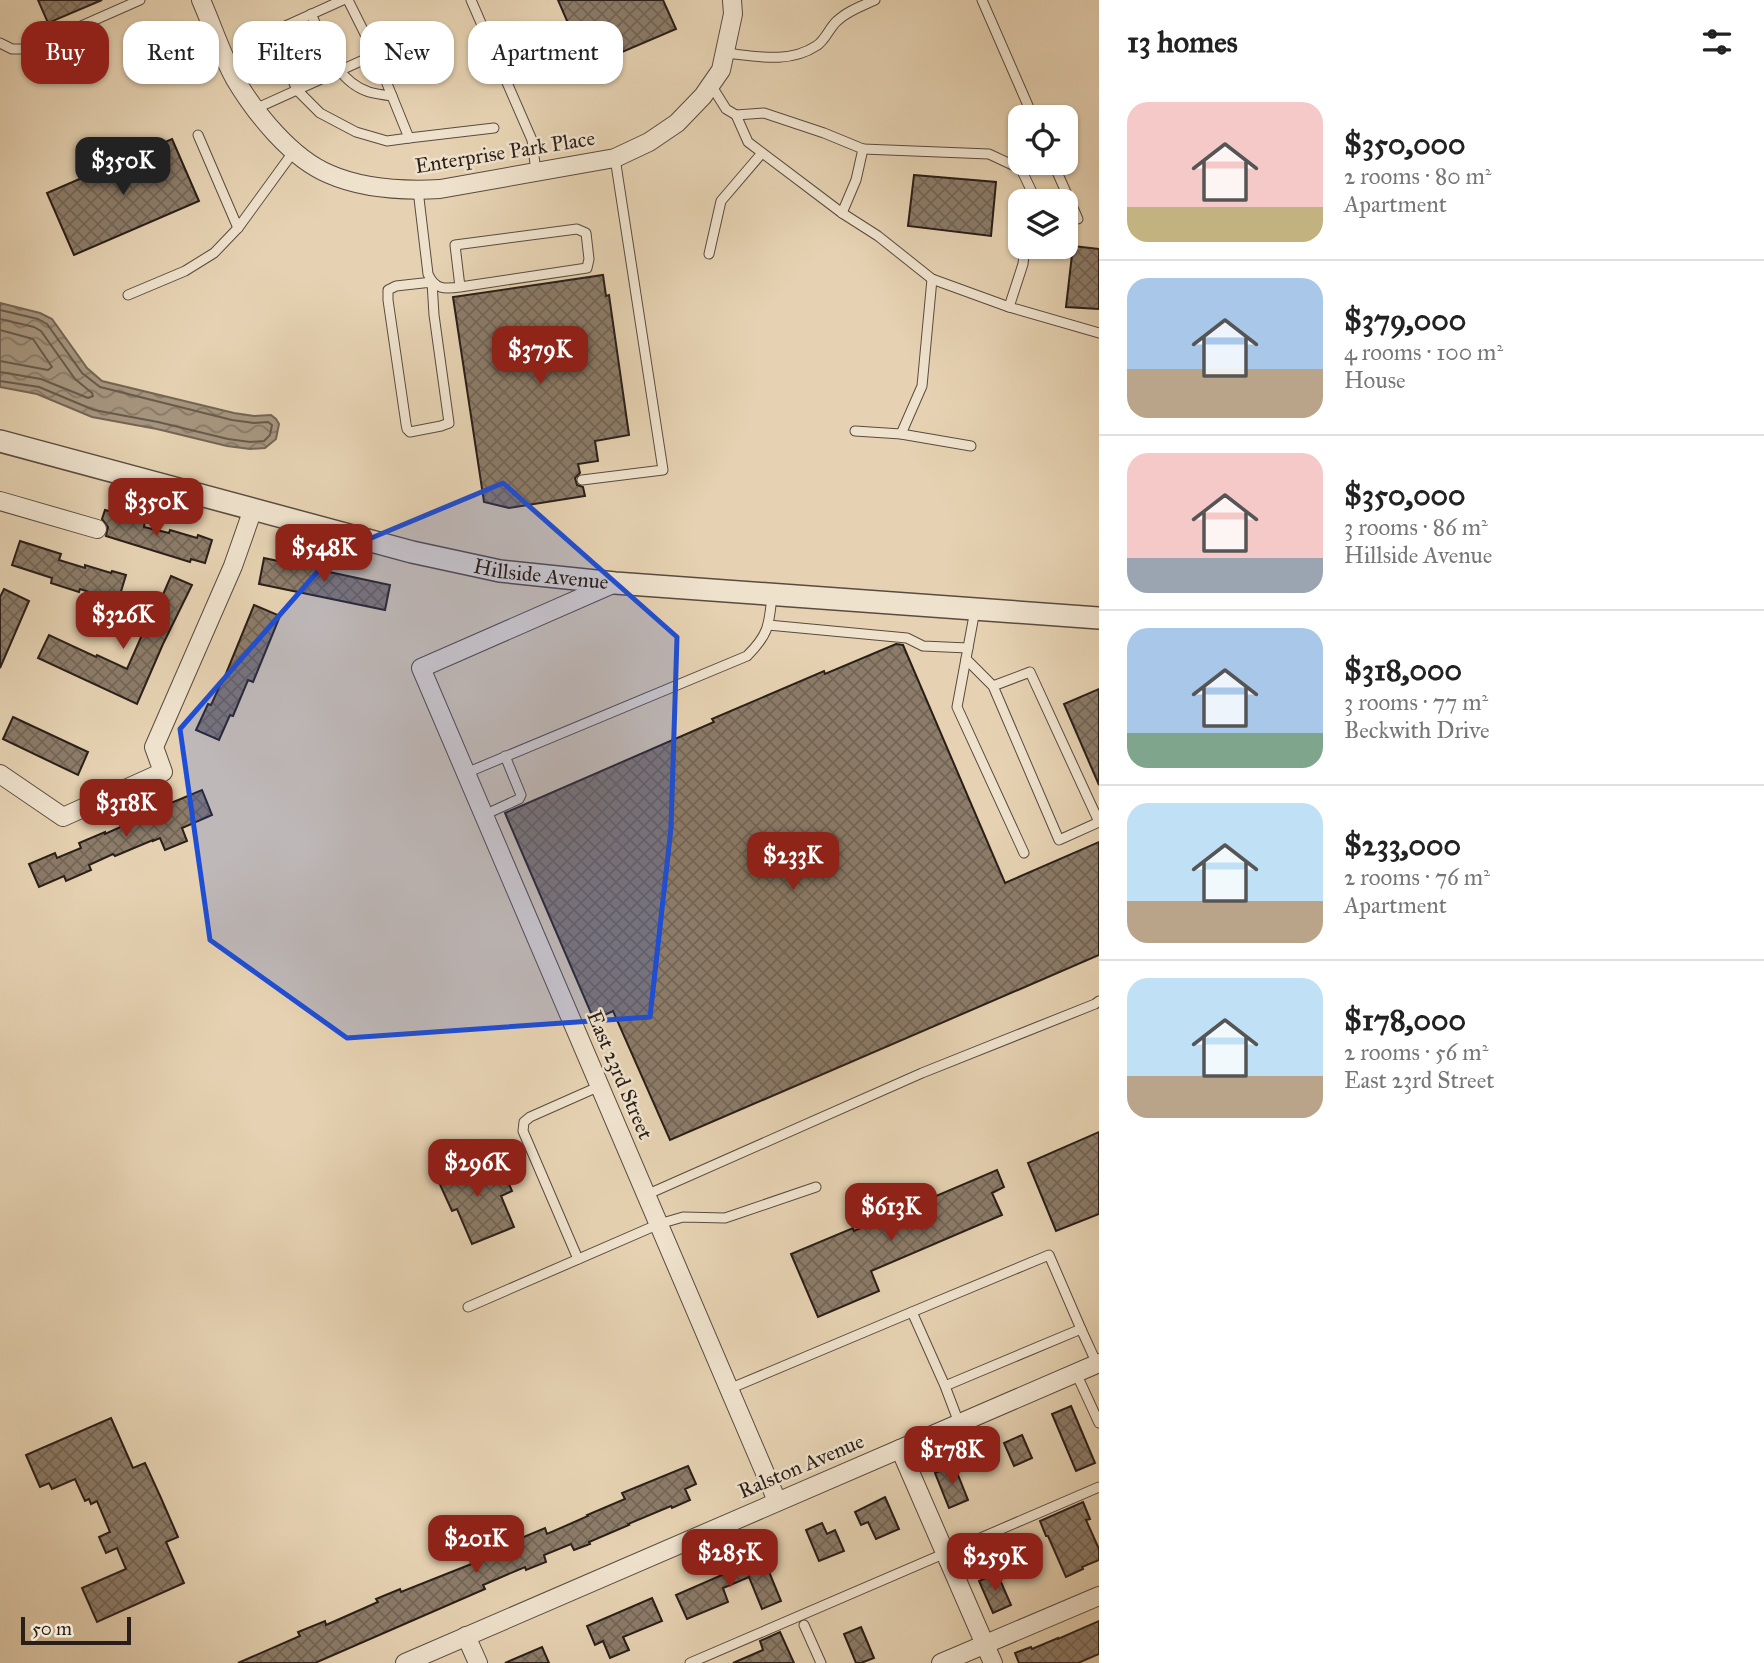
<!DOCTYPE html>
<meta charset="utf-8">
<style>
:root{--surface:#fff;--page:#f2f2f2;--text:#222;--muted:#767676;--line:#e0e0e0;--accent:#8f2418}
body{margin:0;font-family:"IM FELL Great Primer",serif;background:var(--page);color:var(--text);height:100vh;display:flex;flex-direction:column;font-size:26px;white-space:nowrap}
*{box-sizing:border-box;margin:0}
p{font-size:23px;color:var(--muted)}
.icon{flex:none;width:38px;height:38px;fill:none;stroke:currentColor;stroke-width:2;stroke-linecap:round;stroke-linejoin:round}
.map{position:relative;flex:1;overflow:hidden}
.side{display:flex;flex-direction:column;background:var(--surface);width:665px}
.side>*{flex:none}
.guide{position:absolute;left:21px;top:21px;width:665px;height:63px;display:flex;gap:14px}
.fabs{position:absolute;left:1008px;top:105px;display:grid;gap:14px}
.fabs a{display:grid;place-items:center;width:70px;height:70px;border-radius:14px;background:var(--surface);box-shadow:0 2px 5px #0004;font-size:35px}
.scale{position:absolute;left:21px;bottom:18px;width:110px;box-sizing:border-box;padding-left:7px;border:4px solid #2a1e19;border-top:0;font-size:19px;line-height:24px;white-space:nowrap;color:#2a1e19;-webkit-text-stroke:5px #efe2cd;paint-order:stroke}
.price{position:absolute;translate:-50% -60px;padding:0 16px;border-radius:14px;background:var(--accent);color:#fff;font-size:23px;line-height:46px;filter:drop-shadow(0 2px 4px #0008)}
.price::after{content:'';position:absolute;left:50%;top:42px;width:21px;height:16px;margin-left:-10px;background:inherit;clip-path:polygon(0 0,100% 0,50% 100%)}
.price.selected{background:#222;color:#fff}
ul{padding:0;list-style:none}
li{display:flex;align-items:center;gap:21px;height:175px;padding:0 28px}
li+li{border-top:2px solid var(--line)}
li span{display:grid;place-items:center;flex:none;width:196px;height:140px;border-radius:21px;color:#555}
li>.icon{margin-inline-start:auto}
span .icon{width:84px;height:84px;fill:#fffc;stroke-width:1}
li b{font-size:30px}
h2{display:flex;justify-content:space-between;align-items:center;height:84px;padding:0 28px;font-size:30px}
.pill{padding:0 24px;border-radius:21px;background:var(--surface);box-shadow:0 2px 5px #0004;font-size:24px;line-height:63px}
.pill.selected{background:var(--accent);color:#fff}
main{display:flex;flex:1;min-height:0}
.map>svg:first-child{display:block}
</style>
<main>
<div class="map">
<svg width="1099" height="1663" viewBox="0 0 1099 1663">
<defs>
<pattern id="water-waves" width="16" height="10" patternUnits="userSpaceOnUse" patternTransform="scale(1.75)"><rect width="16" height="10" fill="#a6957e"/><path d="M0 5q4-4 8 0t8 0" fill="none" stroke="#877966"/></pattern>
<pattern id="building-cross-hatch" width="8" height="8" patternUnits="userSpaceOnUse" patternTransform="scale(1.75)"><rect width="8" height="8" fill="#8c7c69"/><path d="M0 0l8 8M0 8l8-8" fill="none" stroke="#736556"/></pattern>
</defs>
<rect width="100%" height="100%" fill="#e6d2b2"/>
<filter id="stains"><feTurbulence type="fractalNoise" baseFrequency=".00286" numOctaves="4"/><feColorMatrix values="0 0 0 0 .2 0 0 0 0 .09 0 0 0 0 .02 0 0 0 .5 -.17"/></filter>
<radialGradient id="worn" r=".72"><stop offset=".6" stop-color="#630" stop-opacity="0"/><stop offset="1" stop-color="#630" stop-opacity=".3"/></radialGradient>
<path fill="url(#water-waves)" stroke="#746556" stroke-width="2" d="M0,303L40,313L52,319L87,368L102,381L234,413L254,416L271,415L276,419L279,424L276,439L265,448L250,449L227,446L157,429L92,417L37,394L0,387Z"/>
<g fill="none" stroke-linecap="round" stroke-linejoin="round">
<g stroke="#685a4c" stroke-width="2">
<path d="M0,310L38,319L47,324L82,373L100,387L232,420L254,423L268,422L272,425L270,435L264,441L250,442L228,439L158,422L94,410L39,387L0,381"/>
<path d="M0,319L34,327L41,331L75,379L92,393L93,396L88,398L41,379L0,372"/>
<path d="M0,330L33,339L52,367L48,370L0,361"/>
</g>
</g>
<g fill="url(#building-cross-hatch)" stroke="#2a1e19" stroke-width="2">
<path d="M38,0H102L48,23Z"/>
<path d="M558,0H663L676,29L587,67Z"/>
<path d="M172,139L199,201L74,255L47,193Z"/>
<path d="M914,175L996,182L991,236L908,226Z"/>
<path d="M1073,246L1099,249V309L1066,307Z"/>
<path d="M603,275L606,296L609,295L629,435L595,441L598,461L578,464L580,473L575,478L577,485L583,487L585,496L509,508L484,502L453,297Z"/>
<path d="M105,510L145,521L144,527L169,533L170,530L197,538L198,535L212,540L205,563L191,559L190,562L106,536L108,527L102,519Z"/>
<path d="M20,541L61,554L59,560L85,568V565L111,573L112,571L126,575L119,598L105,594L104,597L80,589L79,592L51,583L52,578L12,565Z"/>
<path d="M264,558L390,585L385,610L259,584Z"/>
<path d="M171,576L192,585L163,644L137,704L38,658L49,635L96,657L97,655L127,669L142,635L145,636Z"/>
<path d="M4,589L29,601L0,668V597Z"/>
<path d="M254,605L280,616L253,682L248,680L233,716L230,715L219,740L196,730L208,704L211,705L222,681H223Z"/>
<path d="M896,644L903,645L1005,883L1099,842V955L670,1140L613,1011L594,1020L505,813L714,722L712,719L824,671L825,674Z"/>
<path d="M1099,689V785L1064,704Z"/>
<path d="M13,717L88,752L78,775L3,739Z"/>
<path d="M202,790L212,815L182,828L187,841L165,850L160,838L153,841V840L115,856L113,854L89,865L91,870L66,881L64,876L39,887L29,864L55,853L57,858L81,848L79,843L105,832V834L143,817L142,815Z"/>
<path d="M1099,1132V1214L1056,1231L1028,1163Z"/>
<path d="M451,1159L460,1180L500,1163L512,1191L501,1196L514,1227L472,1244L457,1209L452,1211L432,1167Z"/>
<path d="M997,1170L1004,1187L992,1193L1002,1215L871,1271L879,1291L818,1317L791,1254L853,1228L854,1231Z"/>
<path d="M1071,1406L1095,1463L1076,1471L1052,1414Z"/>
<path d="M111,1418L133,1468L145,1463L161,1498L178,1537L166,1542L184,1583L97,1622L82,1588L126,1569L117,1548L106,1553L99,1537L110,1532L97,1501L91,1504L89,1499L85,1501L75,1479L52,1489L49,1483L40,1487L26,1455Z"/>
<path d="M1022,1435L1032,1458L1014,1466L1004,1443Z"/>
<path d="M954,1465L968,1500L949,1508L935,1473Z"/>
<path d="M688,1466L696,1484L685,1489L690,1500L672,1508L671,1506L628,1524L629,1525L589,1542L590,1544L574,1550L571,1544L544,1555L546,1562L526,1570L525,1567L483,1585L485,1589L315,1663H238L300,1636L298,1632L325,1621L326,1625L378,1602L376,1599L400,1589L401,1592L479,1561L515,1545L514,1541L545,1528L547,1534L588,1516L587,1515L625,1499L622,1493Z"/>
<path d="M885,1497L899,1529L876,1539L868,1522L861,1525L855,1512Z"/>
<path d="M1083,1502L1090,1519L1086,1520L1099,1549V1560L1082,1567L1083,1569L1066,1577L1048,1536H1046L1040,1521Z"/>
<path d="M822,1523L827,1534L835,1530L844,1551L819,1561L806,1530Z"/>
<path d="M763,1557L781,1601L762,1609L749,1577L723,1588L728,1602L687,1619L676,1595Z"/>
<path d="M997,1573L1011,1605L993,1613L979,1581Z"/>
<path d="M652,1598L662,1621L623,1637L629,1650L610,1658L603,1641L595,1645L587,1626Z"/>
<path d="M1099,1621V1654L1078,1663H1019L1015,1653L1031,1647L1032,1649L1058,1638V1639Z"/>
<path d="M861,1627L874,1658L861,1663H856L844,1634Z"/>
<path d="M780,1632L794,1663H733L763,1650L760,1641Z"/>
<path d="M542,1647L549,1663H505Z"/>
</g>
<g fill="none" stroke-linecap="round" stroke-linejoin="round">
<defs>
<g id="service">
<path d="M343,0L272,32L297,90L320,113L356,132L387,141L409,138L375,54L348,0"/>
<path d="M471,0L532,140L536,172"/>
<path d="M982,0L1033,117"/>
<path d="M311,14C325,43 335,81 369,92C376,94 384,95 392,96"/>
<path d="M0,43L12,49H29L140,0"/>
<path d="M725,53C755,56 789,64 816,46C825,41 829,28 837,21C847,11 862,6 875,0"/>
<path d="M711,85L726,109L736,115L764,113L824,133L863,149L856,180L842,213"/>
<path d="M255,109L434,28"/>
<path d="M736,115L748,142L842,213L878,236L932,279L1009,307L1099,333"/>
<path d="M198,135L238,228"/>
<path d="M409,138L494,128"/>
<path d="M863,149L989,154L1021,169L1032,192L1030,201"/>
<path d="M1053,163L1078,219"/>
<path d="M418,190L428,274C435,290 445,289 460,287L587,268L589,259L586,233L577,229L455,245L460,287"/>
<path d="M709,254L721,201L762,153"/>
<path d="M432,282L434,315L449,423L441,426L410,432L407,429L406,424L388,300V290L396,286Z"/>
<path d="M128,295L185,271L214,253L238,228L294,151"/>
<path d="M1009,307L1023,264L1025,247"/>
<path d="M855,431L901,434L971,446"/>
<path d="M901,434L922,386L932,279"/>
<path d="M582,480L663,470L615,158"/>
<path d="M975,610L957,707L1024,853"/>
<path d="M768,625L907,638L923,646L968,648"/>
<path d="M966,659L993,686L1059,840L1099,822L1030,672L993,686"/>
<path d="M466,773L747,656C769,634 769,625 772,596"/>
<path d="M484,815L519,799L521,795L505,756"/>
<path d="M646,1195L922,1073L1095,1004L1099,1001"/>
<path d="M578,1259L523,1131L524,1122L530,1117L600,1086"/>
<path d="M468,1307L659,1224L683,1217L725,1218L816,1187"/>
<path d="M1081,1329L1097,1364"/>
<path d="M1076,1373L1099,1423"/>
<path d="M945,1386L1081,1329L1049,1255L912,1312L945,1386L959,1423"/>
<path d="M729,1389L912,1312"/>
<path d="M804,1625L821,1663"/>
<path d="M690,1663L1099,1487"/>
</g>
<g id="minor">
<path d="M201,0C212,25 222,56 235,79C256,114 291,158 329,174C363,189 404,191 440,189L615,158L649,142L677,123L703,96L721,70L733,14L732,0"/>
<path d="M0,501L97,529"/>
<path d="M615,583L421,668L777,1501"/>
<path d="M0,774L63,817L163,772L154,747L233,566L253,509"/>
<path d="M900,1449L993,1663"/>
<path d="M466,1636L478,1663"/>
<path d="M405,1663L1099,1363"/>
<path d="M941,1663L1099,1596"/>
</g>
<g id="tertiary">
<path id="s1" d="M0,441L412,552L500,571L615,583L1099,618"/>
</g>
</defs>
<use href="#service" stroke="#594b3f" stroke-width="11"/>
<use href="#minor" stroke="#594b3f" stroke-width="20"/>
<use href="#tertiary" stroke="#594b3f" stroke-width="24"/>
<use href="#service" stroke="#efe2cd" stroke-width="9"/>
<use href="#minor" stroke="#efe2cd" stroke-width="18"/>
<use href="#tertiary" stroke="#efe2cd" stroke-width="21"/>
</g>
<path fill="#1d4ed8" fill-opacity="0.2" stroke="#1d4ed8" stroke-width="5" stroke-linejoin="round" d="M503,483L677,637L671,828L650,1017L347,1038L210,940L180,729L333,554Z"/>
<g text-anchor="middle" stroke-width="5" stroke-linejoin="round" paint-order="stroke">
<g font-size="21" fill="#2a1e19" stroke="#efe2cd">
<text transform="translate(505 152) rotate(-9)" y="7">Enterprise Park Place</text>
<text dy="7" stroke="none"><textPath href="#s1" startOffset="558">Hillside Avenue</textPath></text>
<text transform="translate(620 1075) rotate(67)" y="7">East 23rd Street</text>
<text transform="translate(801 1466) rotate(-23)" y="7">Ralston Avenue</text>
</g>
</g>
<rect width="100%" height="100%" filter="url(#stains)"/>
<rect width="100%" height="100%" fill="url(#worn)"/>
</svg>
<div class="fabs">
<a><svg class="icon" aria-label="locate" viewBox="0 0 24 24"><circle cx="12" cy="12" r="6"/><path d="M12 2v4M12 18v4M2 12h4M18 12h4"/></svg></a>
<a><svg class="icon" aria-label="layers" viewBox="0 0 24 24"><path d="M12 4l9 5-9 5-9-5zM3 14l9 5 9-5"/></svg></a>
</div>
<div class="scale">50 m</div>
<b class="price selected" style="left:123px;top:197px">$350K</b>
<b class="price" style="left:540px;top:386px">$379K</b>
<b class="price" style="left:156px;top:538px">$350K</b>
<b class="price" style="left:324px;top:584px">$548K</b>
<b class="price" style="left:123px;top:651px">$326K</b>
<b class="price" style="left:126px;top:839px">$318K</b>
<b class="price" style="left:793px;top:892px">$233K</b>
<b class="price" style="left:477px;top:1199px">$296K</b>
<b class="price" style="left:891px;top:1243px">$613K</b>
<b class="price" style="left:952px;top:1486px">$178K</b>
<b class="price" style="left:476px;top:1575px">$201K</b>
<b class="price" style="left:730px;top:1589px">$285K</b>
<b class="price" style="left:995px;top:1593px">$259K</b>
<div class="guide">
<a class="pill selected">Buy</a>
<a class="pill">Rent</a>
<a class="pill">Filters</a>
<a class="pill">New</a>
<a class="pill">Apartment</a>
</div>
</div>
<section class="side">
<h2>13 homes<svg class="icon" aria-label="filters" viewBox="0 0 24 24"><path d="M4 7h16M4 17h16"/><circle cx="9" cy="7" r="2"/><circle cx="15" cy="17" r="2"/></svg></h2>
<ul>
<li><span style="background:linear-gradient(#f6c9c9 75%,#c2b280 0)"><svg class="icon" aria-label="home" viewBox="0 0 24 24"><path d="M3 11l9-7 9 7M6 9v11h12V9"/></svg></span><div><b>$350,000</b><p>2 rooms · 80 m²</p><p>Apartment</p></div></li>
<li><span style="background:linear-gradient(#a9c7e8 65%,#b9a48a 0)"><svg class="icon" aria-label="home" viewBox="0 0 24 24"><path d="M3 11l9-7 9 7M6 9v11h12V9"/></svg></span><div><b>$379,000</b><p>4 rooms · 100 m²</p><p>House</p></div></li>
<li><span style="background:linear-gradient(#f6c9c9 75%,#9aa5b1 0)"><svg class="icon" aria-label="home" viewBox="0 0 24 24"><path d="M3 11l9-7 9 7M6 9v11h12V9"/></svg></span><div><b>$350,000</b><p>3 rooms · 86 m²</p><p>Hillside Avenue</p></div></li>
<li><span style="background:linear-gradient(#a9c7e8 75%,#7fa58c 0)"><svg class="icon" aria-label="home" viewBox="0 0 24 24"><path d="M3 11l9-7 9 7M6 9v11h12V9"/></svg></span><div><b>$318,000</b><p>3 rooms · 77 m²</p><p>Beckwith Drive</p></div></li>
<li><span style="background:linear-gradient(#bfe0f5 70%,#b9a48a 0)"><svg class="icon" aria-label="home" viewBox="0 0 24 24"><path d="M3 11l9-7 9 7M6 9v11h12V9"/></svg></span><div><b>$233,000</b><p>2 rooms · 76 m²</p><p>Apartment</p></div></li>
<li><span style="background:linear-gradient(#bfe0f5 70%,#b9a48a 0)"><svg class="icon" aria-label="home" viewBox="0 0 24 24"><path d="M3 11l9-7 9 7M6 9v11h12V9"/></svg></span><div><b>$178,000</b><p>2 rooms · 56 m²</p><p>East 23rd Street</p></div></li>
</ul>
</section>
</main>
